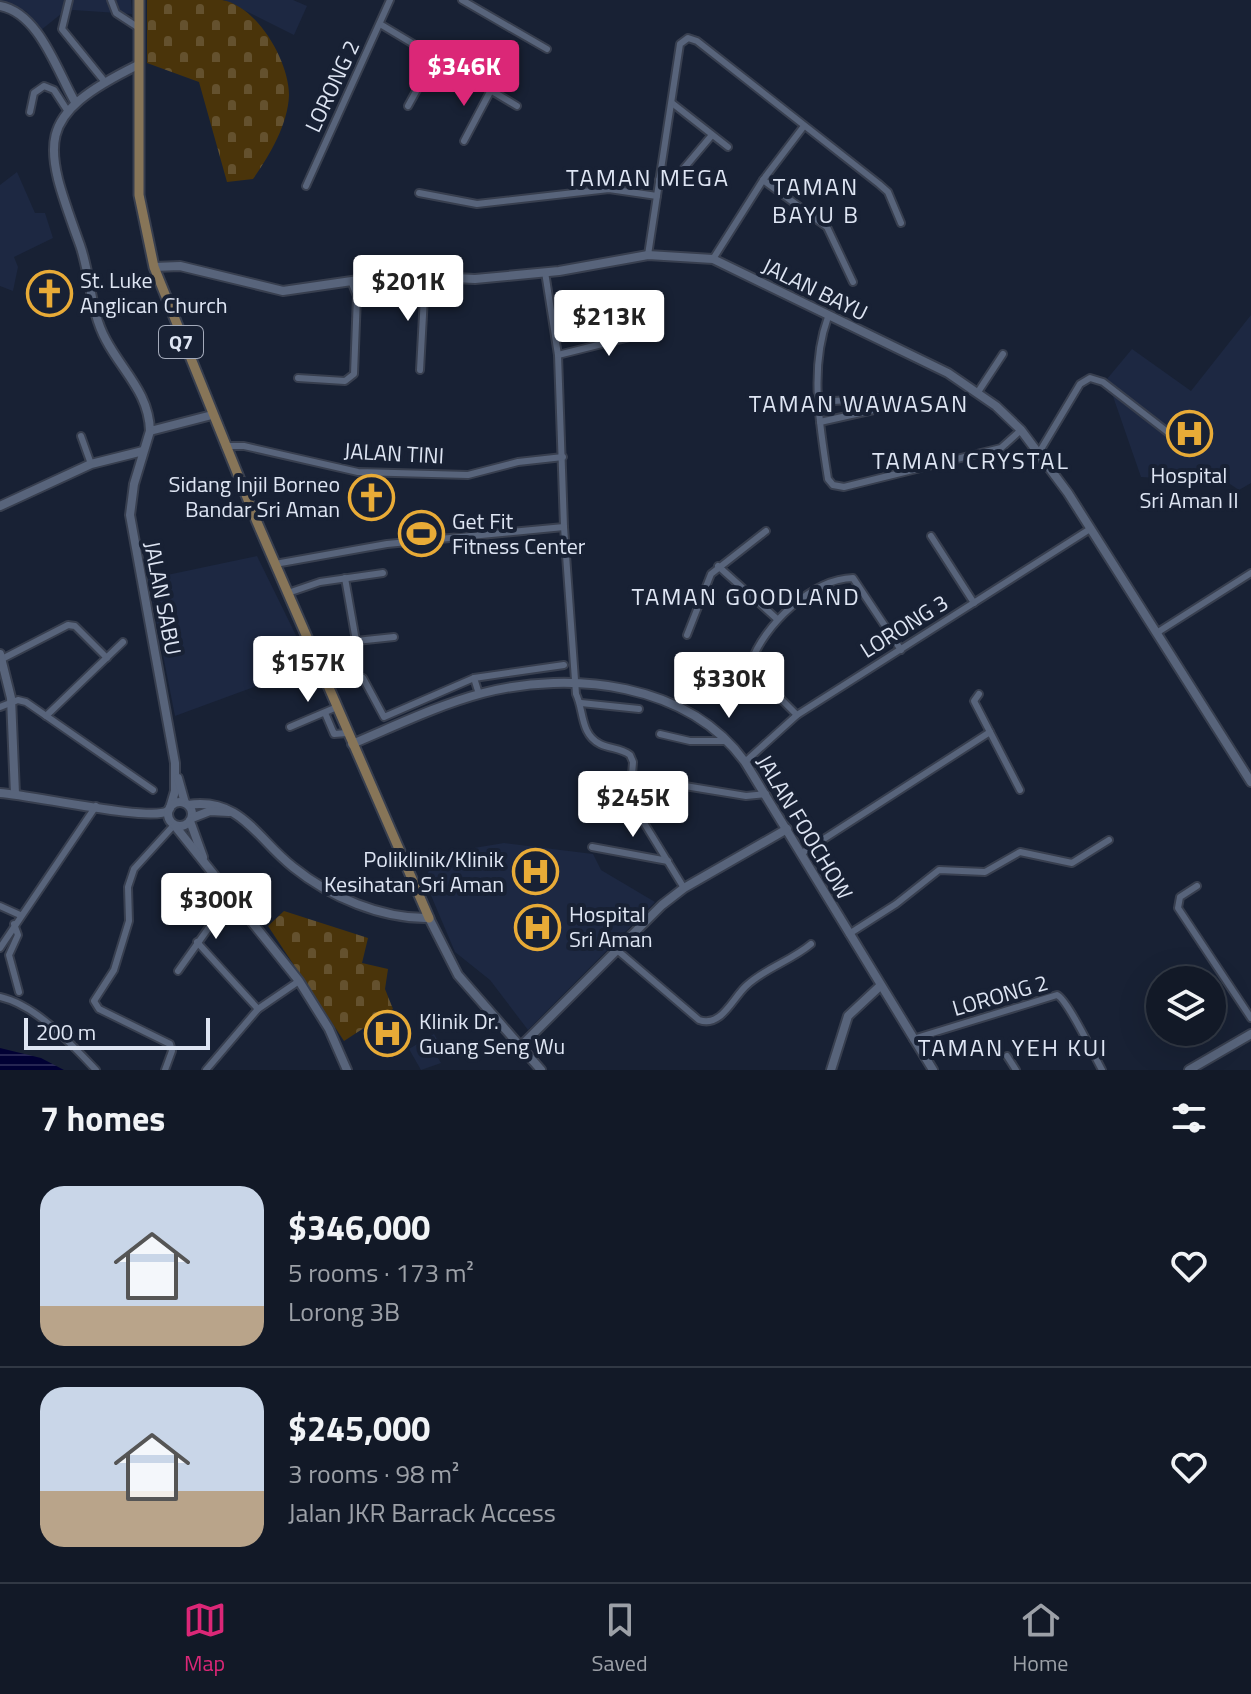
<!DOCTYPE html>
<meta charset="utf-8">
<style>
:root{--surface:#121927;--page:#1b222f;--text:#f1f3f6;--muted:#9ca0a7;--line:#313844;--accent:#db2777}
body{margin:0;font-family:"Titillium Web",sans-serif;background:var(--page);color:var(--text);height:100vh;display:flex;flex-direction:column;font-size:30px;white-space:nowrap}
*{box-sizing:border-box;margin:0}
p{font-size:26px;color:var(--muted)}
.icon{flex:none;width:44px;height:44px;fill:none;stroke:currentColor;stroke-width:2;stroke-linecap:round;stroke-linejoin:round}
.map{position:relative;height:1070px;overflow:hidden}
.details{display:flex;flex-direction:column;background:var(--surface);flex:1}
.details>*{flex:none}
.fabs{position:absolute;left:1146px;top:966px;display:grid;gap:16px}
.fabs a{display:grid;place-items:center;width:80px;height:80px;border-radius:50%;background:var(--surface);box-shadow:0 8px 32px #0002,0 0 0 2px var(--line);font-size:40px}
.scale{position:absolute;left:24px;bottom:20px;width:186px;box-sizing:border-box;padding-left:8px;border:4px solid #dee5f3;border-top:0;font-size:22px;line-height:28px;white-space:nowrap;color:#dee5f3;-webkit-text-stroke:6px #182134;paint-order:stroke}
.price{position:absolute;translate:-50% -68px;padding:0 18px;border-radius:8px;background:#fff;color:#222;font-size:26px;line-height:52px;filter:drop-shadow(0 2px 4px #0008)}
.price::after{content:'';position:absolute;left:50%;top:48px;width:24px;height:18px;margin-left:-12px;background:inherit;clip-path:polygon(0 0,100% 0,50% 100%)}
.price.current{background:var(--accent);color:#fff}
ul{padding:0;list-style:none}
li{display:flex;align-items:center;gap:24px;height:200px;padding:0 40px}
li+li{border-top:2px solid var(--line)}
li span{display:grid;place-items:center;flex:none;width:224px;height:160px;border-radius:24px;color:#555}
li>.icon{margin-inline-start:auto}
span .icon{width:96px;height:96px;fill:#fffc;stroke-width:1}
li b{font-size:34px}
h2{display:flex;justify-content:space-between;align-items:center;height:96px;padding:0 40px;font-size:34px}
.menu{display:flex;justify-content:space-around;align-items:center;height:112px;border-top:2px solid var(--line);background:var(--surface);font-size:22px;color:var(--muted)}
.menu a{display:grid;justify-items:center;gap:4px}
.menu .current{color:var(--accent)}
.map>svg:first-child{display:block}
</style>
<div class="map">
<svg width="1251" height="1070" viewBox="0 0 1251 1070">
<defs>
<pattern id="cemetery-stones" width="16" height="16" patternUnits="userSpaceOnUse" patternTransform="scale(2)"><rect width="16" height="16" fill="#4a340a"/><path d="M2 7V4a2 2 0 0 1 4 0v3zM10 15v-3a2 2 0 0 1 4 0v3z" fill="#64512e"/></pattern>
<pattern id="water-rules" width="6" height="5" patternUnits="userSpaceOnUse" patternTransform="scale(2)"><rect width="6" height="5" fill="#010034"/><path d="M0 2.5h6" fill="none" stroke="#262552"/></pattern>
</defs>
<rect width="100%" height="100%" fill="#182134"/>
<g fill="#1d2842">
<path d="M0,0H131L132,14L73,10L61,14L41,30L26,11L0,4Z"/>
<path d="M224,0H293L307,6L294,35Z"/>
<path d="M17,172L35,213H45L53,238L14,257L18,267L13,291L0,286V185Z"/>
<path d="M1251,315V483L1239,490L1227,482L1141,477L1107,379L1132,349L1191,391Z"/>
<path d="M257,556L311,666L175,716L148,579Z"/>
<path d="M504,843L593,854L601,870L655,902L528,1030L490,980L455,952L424,879L437,857L444,853Z"/>
<path d="M434,1034L445,1053L438,1058L441,1063L421,1070L409,1049Z"/>
</g>
<g fill="url(#cemetery-stones)">
<path d="M147,0C171,0 198,0 222,0C257,6 289,61 289,95C288,125 269,156 253,179L227,182L199,82L147,63Z"/>
<path d="M284,911L368,938L362,963L388,969L385,989L393,1009L344,1041L268,926Z"/>
</g>
<path fill="url(#water-rules)" d="M0,1048L41,1058L64,1070H0Z"/>
<g fill="none" stroke-linecap="round" stroke-linejoin="round">
<defs>
<g id="street">
<path d="M69,0L62,29L105,82"/>
<path d="M111,0L116,13L139,28"/>
<path d="M462,0L547,49"/>
<path d="M380,24L517,106"/>
<path d="M672,103L728,147"/>
<path d="M408,106L435,57"/>
<path d="M30,112L34,93L44,86L54,90L67,110"/>
<path d="M464,141L491,90"/>
<path d="M659,180H674L712,135"/>
<path d="M763,180L827,227L853,282"/>
<path d="M306,186L390,0"/>
<path d="M419,193L477,204L609,189L657,196"/>
<path d="M648,255L680,44L688,38L697,41L879,184L888,192L901,223"/>
<path d="M713,259L763,180L804,126"/>
<path d="M545,272L558,355L564,527L576,694C584,710 580,734 600,744C610,749 621,748 630,755L633,762L630,800L684,888"/>
<path d="M828,317C809,369 820,426 828,479L833,485L844,487L1001,448L1021,430"/>
<path d="M558,355L654,331"/>
<path d="M420,370L425,278"/>
<path d="M298,378L345,381L354,374L357,296L351,281"/>
<path d="M978,392L1003,354"/>
<path d="M818,402L880,398L886,403L878,409L820,422"/>
<path d="M81,436L91,464"/>
<path d="M225,446H244L358,472L468,475L518,462L563,457"/>
<path d="M1040,451L1080,384L1090,378L1103,382L1174,437"/>
<path d="M931,536L974,603"/>
<path d="M275,564L387,544L564,527"/>
<path d="M718,566L777,619"/>
<path d="M345,578L356,641"/>
<path d="M288,593L320,582L383,573"/>
<path d="M1158,632L1251,573"/>
<path d="M687,635L711,574L766,531"/>
<path d="M2,659L68,625L75,626L107,658"/>
<path d="M316,659L356,641L394,637"/>
<path d="M363,678L384,717L474,678L564,665"/>
<path d="M474,678L479,694"/>
<path d="M979,694L974,701L990,732"/>
<path d="M581,703L639,709"/>
<path d="M0,707L18,700L26,702L153,790"/>
<path d="M325,713L334,734L347,733"/>
<path d="M797,715L755,673L751,663C763,626 812,579 853,578L901,650"/>
<path d="M46,716L123,642"/>
<path d="M290,727L337,707"/>
<path d="M660,734L690,741H727"/>
<path d="M745,762L797,715L1090,529"/>
<path d="M630,777L746,796L766,794"/>
<path d="M592,847L668,861"/>
<path d="M802,853L990,732L1020,790"/>
<path d="M1197,886L1180,897L1178,908L1251,1018"/>
<path d="M0,906L20,915"/>
<path d="M14,924L18,935L9,955L19,992"/>
<path d="M849,934L896,904L939,870L985,872L1020,852L1072,863L1109,840"/>
<path d="M197,942L258,1009"/>
<path d="M0,948L96,806"/>
<path d="M617,950L699,1020C721,1028 732,999 746,986C765,968 791,961 811,944"/>
<path d="M178,971L232,895"/>
<path d="M0,997C36,1005 71,1044 96,1070"/>
<path d="M913,1039L1057,995C1067,999 1094,1055 1102,1070"/>
<path d="M1007,1056L1016,1070"/>
<path d="M165,1070L172,1051L170,1044L99,1009L94,1001L114,970L129,921L128,887L134,869L174,825"/>
<path d="M206,1070L258,1009L299,981"/>
</g>
<g id="secondary">
<path d="M0,6C39,13 57,71 75,102"/>
<path d="M138,65C32,117 43,143 80,245C91,276 90,311 106,340C123,372 149,393 150,431L212,415"/>
<path d="M154,267L180,266L283,291L393,275L475,279L559,271L648,255L713,259L948,373L996,406L1021,430L1068,493L1251,782"/>
<path d="M150,431L134,484L130,515L175,763V791L170,808"/>
<path d="M0,506L91,464L143,451"/>
<path d="M0,654L11,698L15,794"/>
<path d="M352,744C395,726 438,705 483,693C572,670 688,683 745,762L933,1070"/>
<path d="M178,778L185,803"/>
<path d="M0,793C32,795 150,822 168,811"/>
<circle cx="180" cy="814" r="12"/>
<path d="M188,805C241,797 257,839 293,867C330,897 382,919 429,918L458,975L541,1070"/>
<path d="M192,818L210,811L229,812"/>
<path d="M190,821L203,857"/>
<path d="M175,826L299,981L329,1029L347,1070"/>
<path d="M521,1046L662,905L684,888L787,829"/>
<path d="M831,1070L848,1016L879,987"/>
<path d="M1189,1070L1251,1034"/>
</g>
<path id="primary" d="M139,0V195L154,267L257,522L429,918"/>
</defs>
<use href="#street" stroke="#383f4f" stroke-width="10"/>
<use href="#secondary" stroke="#383f4f" stroke-width="12"/>
<use href="#primary" stroke="#383f4f" stroke-width="13"/>
<use href="#street" stroke="#58647b" stroke-width="6"/>
<use href="#secondary" stroke="#58647b" stroke-width="8"/>
<use href="#primary" stroke="#877558" stroke-width="9"/>
</g>
<defs>
<symbol id="church-ring" viewBox="-11 -11 22 22"><circle r="9.5" fill="#182134" stroke="#e8ab37" stroke-width="1.5"/><path d="M-1.2-6h2.4v3.5h3.3v2.4h-3.3V6h-2.4V-.1h-3.3v-2.4h3.3Z" fill="#e8ab37"/></symbol>
<symbol id="hospital-ring" viewBox="-11 -11 22 22"><circle r="9.5" fill="#182134" stroke="#e8ab37" stroke-width="1.5"/><path d="M-5-5h3v3.5h4V-5h3V5h-3V1.5h-4V5h-3Z" fill="#e8ab37"/></symbol>
<symbol id="stadium-ring" viewBox="-11 -11 22 22"><circle r="9.5" fill="#182134" stroke="#e8ab37" stroke-width="1.5"/><path d="M0-5a6.5 5 0 1 0 0 10a6.5 5 0 1 0 0-10ZM-3.5-1.8h7v3.6h-7Z" fill="#e8ab37"/></symbol>
</defs>
<g fill-rule="evenodd">
<use href="#church-ring" x="24" y="268" width="51" height="51"/>
<use href="#hospital-ring" x="1164" y="408" width="51" height="51"/>
<use href="#church-ring" x="346" y="472" width="51" height="51"/>
<use href="#stadium-ring" x="396" y="508" width="51" height="51"/>
<use href="#hospital-ring" x="510" y="846" width="51" height="51"/>
<use href="#hospital-ring" x="512" y="902" width="51" height="51"/>
<use href="#hospital-ring" x="362" y="1008" width="51" height="51"/>
</g>
<g text-anchor="middle" stroke-width="8" stroke-linejoin="round" paint-order="stroke">
<rect fill="#182134" stroke="#a3aaba" stroke-width="2" x="159" y="326" width="44" height="32" rx="6"/>
<g font-size="20" font-weight="bold" fill="#dee5f3">
<text x="181" y="349">Q7</text>
</g>
<g font-size="22" fill="#dee5f3" stroke="#182134">
<text transform="translate(332 86) rotate(-65)" y="8">LORONG 2</text>
<text transform="translate(815 289) rotate(26)" y="8">JALAN BAYU</text>
<text transform="translate(394 453) rotate(3)" y="8">JALAN TINI</text>
<text transform="translate(163 598) rotate(79)" y="8">JALAN SABU</text>
<text transform="translate(904 626) rotate(-32)" y="8">LORONG 3</text>
<text transform="translate(805 827) rotate(59)" y="8">JALAN FOOCHOW</text>
<text transform="translate(1000 995) rotate(-16)" y="8">LORONG 2</text>
</g>
<g font-size="22" fill="#dee5f3" stroke="#182134" text-anchor="start">
<text x="80" y="288">St. Luke<tspan x="80" dy="25">Anglican Church</tspan></text>
<text x="1189" y="483" text-anchor="middle">Hospital<tspan x="1189" dy="25">Sri Aman II</tspan></text>
<text x="340" y="492" text-anchor="end">Sidang Injil Borneo<tspan x="340" dy="25">Bandar Sri Aman</tspan></text>
<text x="452" y="529">Get Fit<tspan x="452" dy="25">Fitness Center</tspan></text>
<text x="504" y="867" text-anchor="end">Poliklinik/Klinik<tspan x="504" dy="25">Kesihatan Sri Aman</tspan></text>
<text x="569" y="922">Hospital<tspan x="569" dy="25">Sri Aman</tspan></text>
<text x="419" y="1029">Klinik Dr.<tspan x="419" dy="25">Guang Seng Wu</tspan></text>
</g>
<g font-size="24" letter-spacing="2" fill="#dee5f3" stroke="#182134">
<text x="648" y="186">TAMAN MEGA</text>
<text x="816" y="195">TAMAN<tspan x="816" dy="28">BAYU B</tspan></text>
<text x="859" y="412">TAMAN WAWASAN</text>
<text x="971" y="469">TAMAN CRYSTAL</text>
<text x="746" y="605">TAMAN GOODLAND</text>
<text x="1013" y="1056">TAMAN YEH KUI</text>
</g>
</g>
</svg>
<div class="fabs">
<a><svg class="icon" aria-label="layers" viewBox="0 0 24 24"><path d="M12 4l9 5-9 5-9-5zM3 14l9 5 9-5"/></svg></a>
</div>
<div class="scale">200 m</div>
<b class="price current" style="left:464px;top:108px">$346K</b>
<b class="price" style="left:408px;top:323px">$201K</b>
<b class="price" style="left:609px;top:358px">$213K</b>
<b class="price" style="left:308px;top:704px">$157K</b>
<b class="price" style="left:729px;top:720px">$330K</b>
<b class="price" style="left:633px;top:839px">$245K</b>
<b class="price" style="left:216px;top:941px">$300K</b>
</div>
<section class="details">
<h2>7 homes<svg class="icon" aria-label="filters" viewBox="0 0 24 24"><path d="M4 7h16M4 17h16"/><circle cx="9" cy="7" r="2"/><circle cx="15" cy="17" r="2"/></svg></h2>
<ul>
<li><span style="background:linear-gradient(#c9d6e8 75%,#b9a48a 0)"><svg class="icon" aria-label="home" viewBox="0 0 24 24"><path d="M3 11l9-7 9 7M6 9v11h12V9"/></svg></span><div><b>$346,000</b><p>5 rooms · 173 m²</p><p>Lorong 3B</p></div><svg class="icon" aria-label="heart" viewBox="0 0 24 24"><path d="M12 20l-8-8c-3-5 5-10 8-4 3-6 11-1 8 4z"/></svg></li>
<li><span style="background:linear-gradient(#c9d6e8 65%,#b9a48a 0)"><svg class="icon" aria-label="home" viewBox="0 0 24 24"><path d="M3 11l9-7 9 7M6 9v11h12V9"/></svg></span><div><b>$245,000</b><p>3 rooms · 98 m²</p><p>Jalan JKR Barrack Access</p></div><svg class="icon" aria-label="heart" viewBox="0 0 24 24"><path d="M12 20l-8-8c-3-5 5-10 8-4 3-6 11-1 8 4z"/></svg></li>
</ul>
</section>
<nav class="menu">
<a class="current"><svg class="icon" aria-label="map" viewBox="0 0 24 24"><path d="M3 6l6-2 6 2 6-2v14l-6 2-6-2-6 2zM9 4v14M15 6v14"/></svg>Map</a>
<a><svg class="icon" aria-label="saved" viewBox="0 0 24 24"><path d="M7 4h10v16l-5-4-5 4z"/></svg>Saved</a>
<a><svg class="icon" aria-label="home" viewBox="0 0 24 24"><path d="M3 11l9-7 9 7M6 9v11h12V9"/></svg>Home</a>
</nav>
